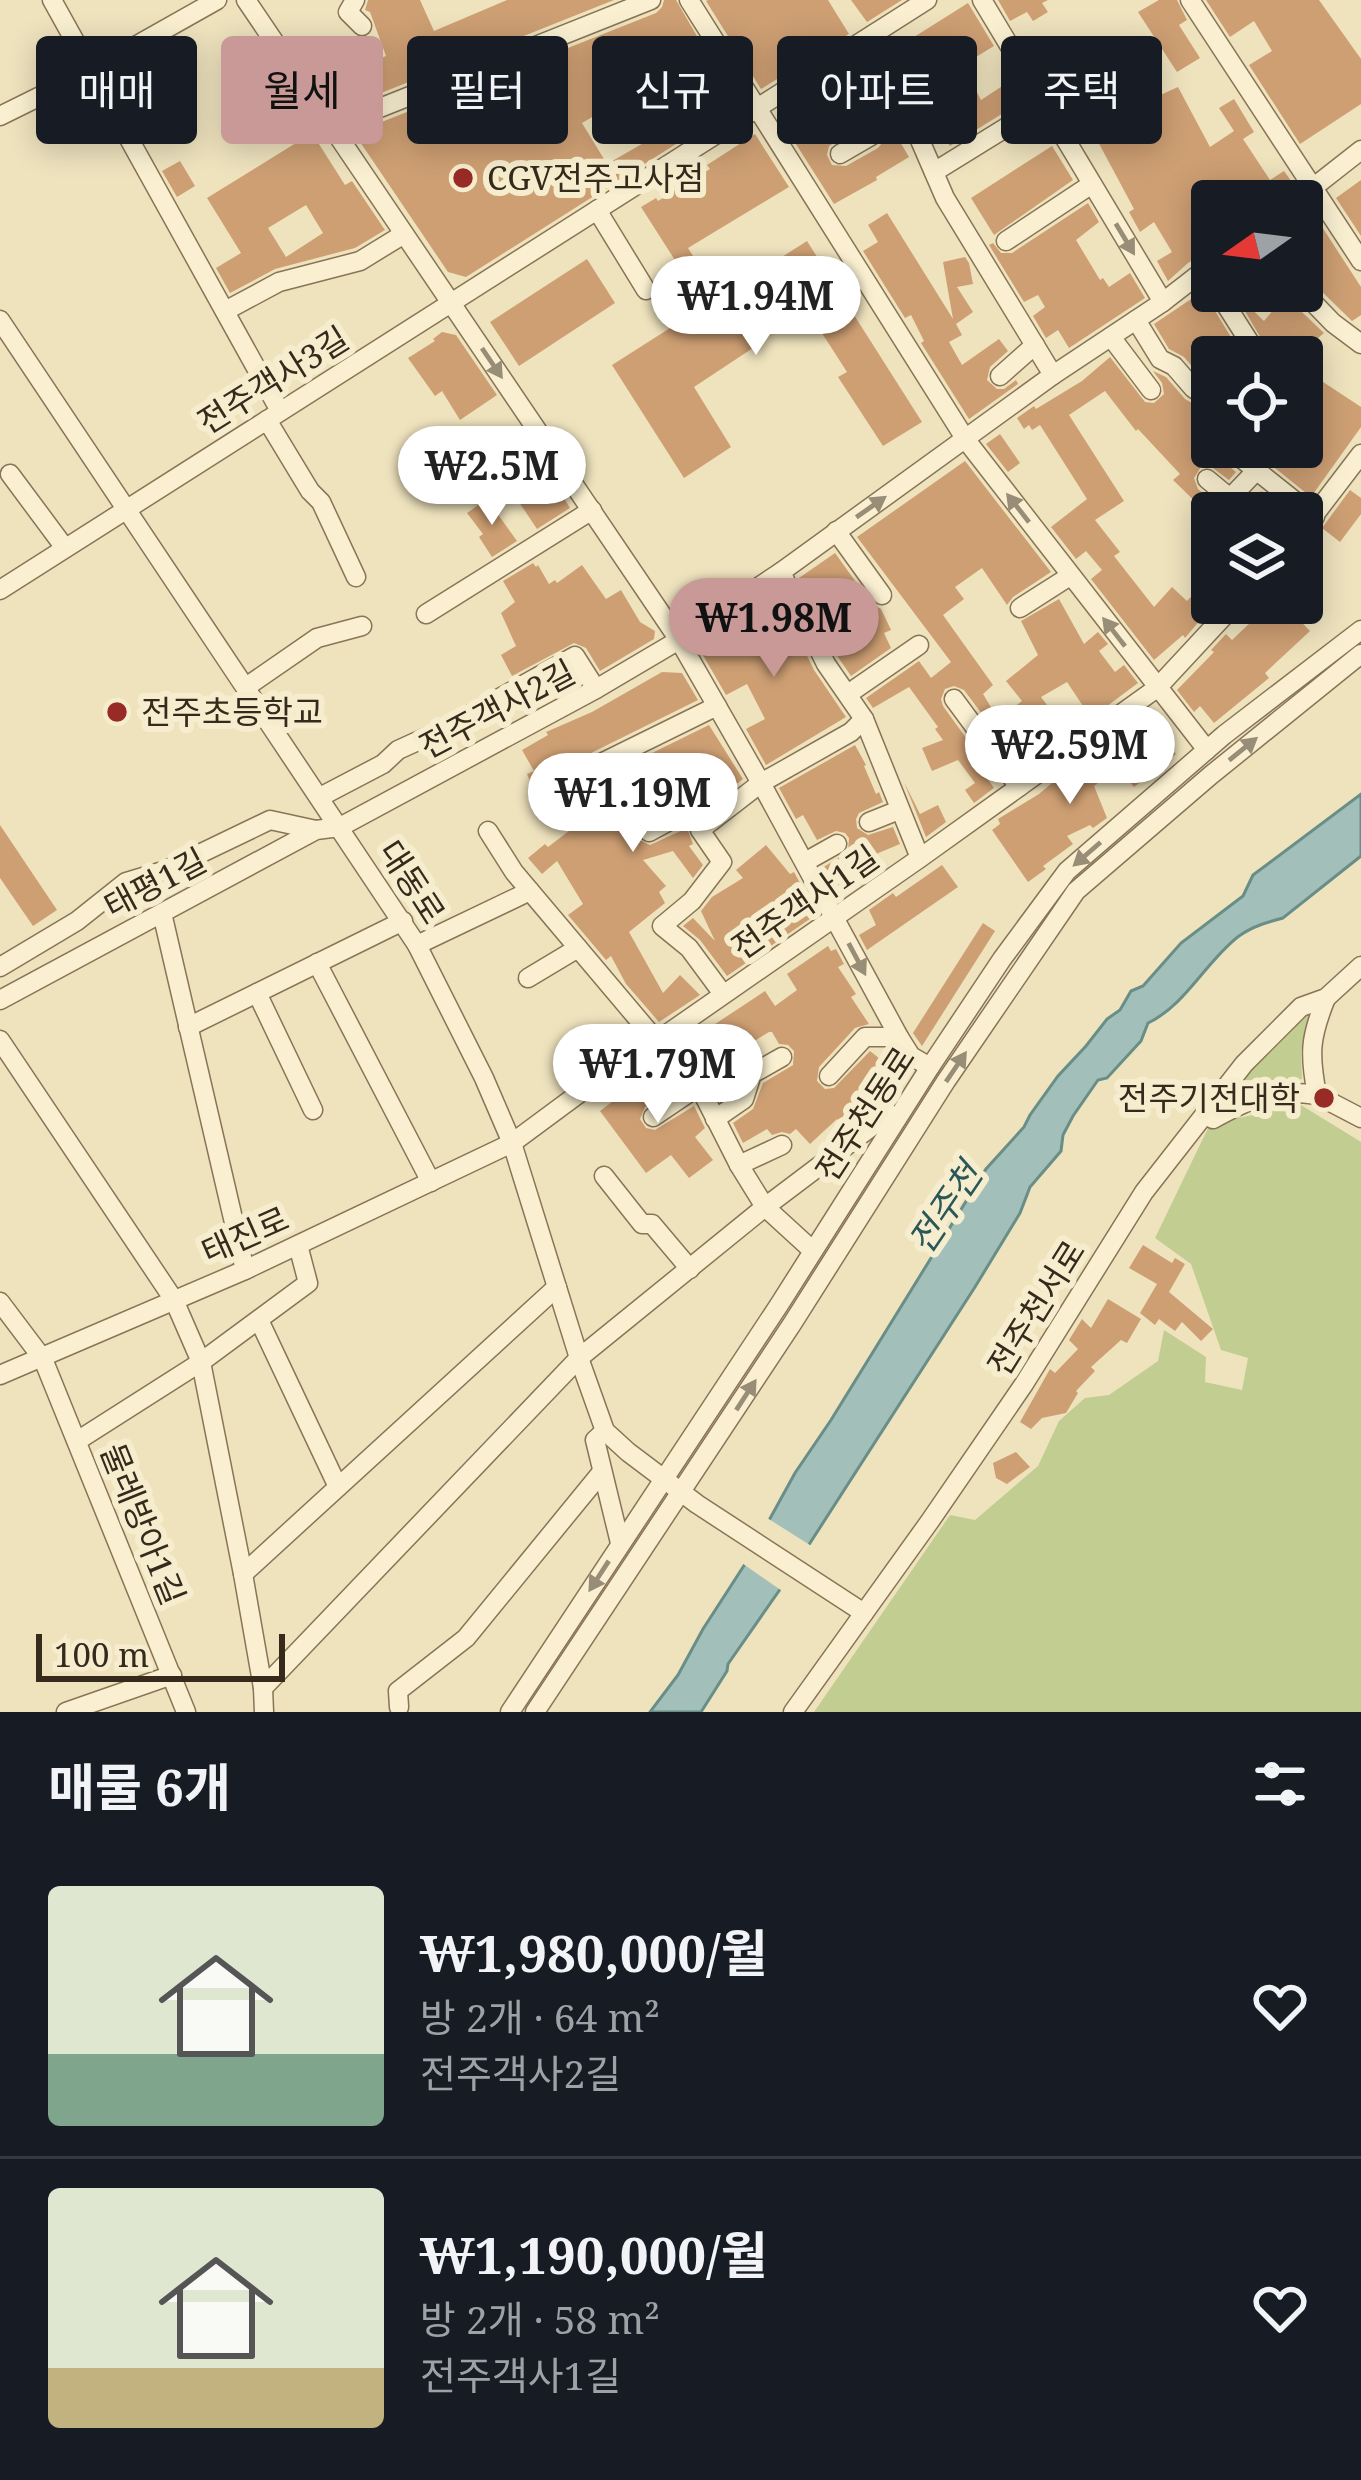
<!DOCTYPE html>
<html lang="ko">
<meta charset="utf-8">
<style>
:root{--surface:#171b24;--page:#242831;--text:#f1f3f6;--muted:#9ea1a6;--line:#363941;--accent:#c99998}
body{margin:0;font-family:"Noto Serif","Noto Sans KR",serif;background:var(--page);color:var(--text);height:100vh;display:flex;flex-direction:column;font-size:45px;white-space:nowrap}
*{box-sizing:border-box;margin:0}
p{font-size:39px;color:var(--muted)}
.icon{flex:none;width:66px;height:66px;fill:none;stroke:currentColor;stroke-width:2;stroke-linecap:round;stroke-linejoin:round}
.map{position:relative;height:1712px;overflow:hidden}
.drawer{display:flex;flex-direction:column;background:var(--surface);flex:1}
.drawer>*{flex:none}
.guide{position:absolute;left:36px;top:36px;width:1290px;height:108px;display:flex;gap:24px}
.needle{width:78px;rotate:256deg}
.buttons{position:absolute;left:1191px;top:180px;display:grid;gap:24px}
.buttons a{display:grid;place-items:center;width:132px;height:132px;border-radius:12px;background:var(--surface);box-shadow:0 6px 30px #0003;font-size:60px}
.scale{position:absolute;left:36px;bottom:30px;width:249px;box-sizing:border-box;padding-left:12px;border:6px solid #362a1c;border-top:0;font-size:33px;line-height:42px;white-space:nowrap;color:#362a1c;-webkit-text-stroke:9px #f6edce;paint-order:stroke}
.price{position:absolute;translate:-50% -102px;padding:0 27px;border-radius:42px;background:#fff;color:#222;font-size:39px;line-height:78px;filter:drop-shadow(0 3px 6px #0008)}
.price::after{content:'';position:absolute;left:50%;top:72px;width:36px;height:27px;margin-left:-18px;background:inherit;clip-path:polygon(0 0,100% 0,50% 100%)}
.price.active{background:var(--accent);color:#111}
ul{padding:0;list-style:none}
li{display:flex;align-items:center;gap:36px;height:300px;padding:0 48px}
li+li{border-top:3px solid var(--line)}
li span{display:grid;place-items:center;flex:none;width:336px;height:240px;border-radius:12px;color:#555}
li>.icon{margin-inline-start:auto}
span .icon{width:144px;height:144px;fill:#fffc;stroke-width:1}
li b{font-size:51px}
h2{display:flex;justify-content:space-between;align-items:center;height:144px;padding:0 48px;font-size:51px}
.pill{padding:0 42px;border-radius:12px;background:var(--surface);box-shadow:0 6px 30px #0003;font-size:42px;line-height:108px}
.pill.active{background:var(--accent);color:#111}
.map>svg:first-child{display:block}
</style>
<div class="map">
<svg width="1361" height="1712" viewBox="0 0 1361 1712">
<rect width="100%" height="100%" fill="#efe3be"/>
<g fill="#c2cd92">
<path d="M1309,1014L1301,1051L1302,1079L1248,1088L1227,1096Z"/>
<path d="M1301,1105L1361,1142V1712H814L950,1515L975,1520L1038,1466L1059,1421L1085,1398L1109,1395L1158,1361L1164,1330L1206,1357L1205,1382L1242,1390L1248,1358L1221,1350L1191,1264L1155,1238L1210,1124Z"/>
</g>
<path fill="#a2c0b9" stroke="#698e87" stroke-width="3" d="M1361,794V856L1283,918C1268,922 1253,926 1239,936C1206,961 1186,1005 1148,1023L1141,1041L1107,1078L1098,1080L1073,1116L1063,1135L1061,1151L1030,1187L1020,1213L975,1287L781,1588L728,1664L727,1671L701,1712H650L678,1675L703,1629L745,1564L795,1473L831,1420L986,1169L1024,1127L1030,1115L1058,1076L1086,1046L1107,1019L1120,1010L1131,991L1143,986L1181,943L1243,896L1253,875Z"/>
<path fill="#efe3be" d="M764,1516L813,1547L785,1593L739,1561Z"/>
<g fill="#ce9f73" fill-rule="evenodd">
<path d="M368,0H420L434,31L507,0H614L366,99L354,70L386,56L370,12L365,10Z"/>
<path d="M664,0H676L712,62L687,70L645,93L636,88L627,89L622,77L613,70L600,74L597,87L606,109L582,123L607,164L654,137L646,121L698,94L727,85L739,104L466,277L448,272L354,133L656,13L662,7Z"/>
<path d="M708,0H828L849,34L761,89L706,1Z"/>
<path d="M851,0H902L867,22Z"/>
<path d="M998,0H1048L1042,3L1048,12L1033,21L1027,12L1010,21Z"/>
<path d="M1159,0H1177L1187,20L1179,25L1200,58L1177,72L1138,12Z"/>
<path d="M1206,0H1319L1361,59V104L1300,144L1249,65L1272,51L1254,21L1230,37Z"/>
<path d="M968,3L994,46L963,65L981,100L1013,79L1026,99L950,146L939,130L932,135L923,114L929,110L910,82L895,49Z"/>
<path d="M140,68L164,109L142,122L118,81Z"/>
<path d="M869,69L889,102L873,111L856,77Z"/>
<path d="M830,87L853,131L829,146L827,155L832,165L846,166L878,148L883,142L884,135L893,130L909,157L876,177L877,180L834,204L780,119Z"/>
<path d="M1178,87L1210,147L1234,131L1219,108L1234,99L1254,132L1243,139L1270,180L1284,171L1294,185L1281,201H1212V248L1188,263L1168,281L1157,261L1172,252L1154,222L1140,232L1129,212L1134,209L1088,123L1091,113L1106,102L1134,96L1145,102Z"/>
<path d="M312,133L345,185L352,181L385,230L355,248L275,269L230,293L216,268L241,253L207,198ZM306,205L323,233L286,257L268,228Z"/>
<path d="M755,134L789,187L688,248L695,259L680,268L641,207L656,198L658,201L710,169L707,165Z"/>
<path d="M1052,146L1073,180L994,235L971,198Z"/>
<path d="M180,161L195,186L177,197L162,171Z"/>
<path d="M1361,180V236L1336,198Z"/>
<path d="M1088,203L1099,222L1076,240L1100,280L1103,278L1109,287L1130,273L1145,298L1069,348L1058,330L1046,338L1033,316L1045,307L1038,295L1024,302L989,245L993,243L1001,253H1012Z"/>
<path d="M887,213L953,319L943,262L965,257L969,263L973,284L957,287L973,312L956,324L962,335L949,342L962,365L999,339L1008,351L990,367L987,380L997,389H1004L1016,380L1018,384L969,419L921,343L924,341L911,315L905,318L863,251L878,242L868,225Z"/>
<path d="M1313,213L1361,287V315L1352,321L1312,282L1302,278V220Z"/>
<path d="M807,241L922,422L883,446L838,377L847,372L809,313L792,323L789,318L755,338L759,344L694,387L731,447L684,478L612,365Z"/>
<path d="M587,259L615,303L519,366L490,322Z"/>
<path d="M1203,291L1243,357H1212V385L1202,378L1184,357L1169,349L1154,324Z"/>
<path d="M1233,291L1264,321L1285,296L1324,333L1296,357H1272Z"/>
<path d="M442,332L456,335L497,395L460,420L442,391L435,396L408,358L435,341L433,339Z"/>
<path d="M1110,357L1145,402L1154,403L1164,394L1162,383L1153,371L1166,377L1185,399L1212,414V447L1219,458L1236,472L1229,480L1210,466L1201,467L1194,478L1198,489L1222,509L1233,511L1240,507L1245,512L1261,491L1288,513H1207L1173,480L1180,474L1138,429L1136,431L1105,391L1069,415L1124,501L1095,520L1120,552L1114,556L1154,607L1172,587L1187,601L1212,575V606L1185,638L1183,635L1154,660L1091,579L1102,570L1086,551L1076,559L1051,527L1087,499L1040,425L1032,430L1029,425L1024,429L1017,418L1034,406L1036,409L1082,381Z"/>
<path d="M1302,368L1361,407V427L1311,497L1249,447H1302Z"/>
<path d="M1000,434L1020,463L1008,472L986,444Z"/>
<path d="M538,456L570,508L537,529L503,478Z"/>
<path d="M965,461L1051,572L1013,597L1007,605L982,568L955,587L964,599L943,615L993,685L983,694L998,719L1022,701L1006,681L1038,655L1021,621L1059,599L1084,644L1098,632L1108,644L1099,651L1115,672L1124,665L1138,683L1091,718L1067,682L1041,697L1053,713L1048,716L1063,739L1042,754L1035,743L1015,758L964,690L954,686L945,689L941,699L943,706L987,767L982,771L994,788L974,803L965,790L975,783L958,760L932,771L922,748L943,740L935,729L938,727L909,687L873,708L866,698L919,661L931,678L951,662L857,537Z"/>
<path d="M1350,490L1361,498V514L1340,542L1322,528Z"/>
<path d="M487,499L517,541L492,557L479,537L483,534L467,513Z"/>
<path d="M835,553L871,603L881,609L891,630L884,633L891,648L851,676L838,657L799,578Z"/>
<path d="M533,563L536,567L538,565L549,584L555,580L557,583L582,565L606,599L621,590L640,622L655,631L654,639L600,671L586,648L574,643L512,676L501,655L516,646L501,613L515,602L503,581Z"/>
<path d="M777,594L814,670L846,717L766,765L746,729L765,719L747,684L726,695L700,650Z"/>
<path d="M1271,603H1283L1310,631L1265,673L1269,678L1214,723L1200,706L1194,712L1177,690L1214,652L1211,650L1226,634L1232,640Z"/>
<path d="M662,672L682,673L698,700L581,758L567,773L538,785L535,792L527,774L534,771L522,750L548,735L546,732L592,712Z"/>
<path d="M570,674L577,684L528,711L522,701Z"/>
<path d="M709,725L743,779L715,801L696,766L673,776L685,800L643,820L636,830L638,839L650,845L687,828L693,844L689,846L703,865L693,878L673,851L643,860L666,886L659,892L665,903L629,932L663,993L680,975L700,995L659,1022L626,984L611,956L606,960L568,915L583,904L557,861L542,874L528,858L545,844L548,847L569,831L554,806L581,796L595,781Z"/>
<path d="M1132,737L1144,753L1163,738L1176,754L1134,787L1118,767L1094,786L1107,818L1093,828L1090,825L1067,836L1073,844L1043,866L1046,869L1028,882L992,830L1000,824L998,819L1039,794L1078,761L1086,772Z"/>
<path d="M855,745L866,765L864,766L876,794L879,792L883,802L859,813L856,819L857,828L868,835L893,827L900,844L869,857L878,871L839,898L822,868L848,852L849,838L845,833L836,831L817,840L803,815L796,819L779,788Z"/>
<path d="M904,782L920,814L938,805L946,822L926,837Z"/>
<path d="M0,825L57,910L33,926L0,878Z"/>
<path d="M766,845L790,874L794,872L817,914L727,976L700,940L683,926L693,918L715,941L701,911L712,897L743,878L736,870Z"/>
<path d="M942,865L958,887L867,950L859,935L876,925L869,910L893,893L896,897Z"/>
<path d="M983,923L995,931L922,1046L913,1033Z"/>
<path d="M828,946L831,951L836,949L844,964L838,967L856,994L851,997L869,1024L855,1028L819,1067L817,1081L825,1089L834,1088L870,1051L894,1070L898,1079L889,1094L877,1096L865,1115L847,1128L837,1119L810,1144L796,1129L790,1134L782,1132L772,1135L767,1129L743,1143L733,1123L753,1109L763,1083L793,1065L794,1051L788,1045L779,1044L772,1032H769L743,1048L752,1058L740,1068L733,1090L721,1099L688,1042L765,991L775,1006L797,990L787,974Z"/>
<path d="M667,1060L681,1082L645,1107L640,1119L646,1128L655,1130L694,1106L705,1128L695,1137L713,1160L689,1178L671,1155L646,1173L600,1111Z"/>
<path d="M1143,1245L1172,1263L1175,1258L1185,1264L1169,1292L1213,1329L1201,1341L1182,1322L1175,1331L1159,1319L1155,1325L1140,1313L1157,1284L1129,1268Z"/>
<path d="M1108,1299L1141,1319L1127,1343L1121,1340L1091,1367L1095,1371L1076,1391L1078,1393L1066,1413L1042,1418L1031,1429L1020,1422L1050,1369L1055,1373L1078,1349L1069,1340L1082,1319L1091,1328Z"/>
<path d="M1016,1452L1030,1467L1007,1484L996,1478L993,1463Z"/>
</g>
<g fill="none" stroke-linecap="round" stroke-linejoin="round">
<defs>
<g id="minor">
<path d="M52,0L280,411"/>
<path d="M246,0L679,640L761,783L899,1037L911,1056L930,1067"/>
<path d="M355,0L348,12L362,26"/>
<path d="M689,0L966,440L1207,750"/>
<path d="M982,0L1163,302"/>
<path d="M1190,0L1361,261"/>
<path d="M874,34L945,198L1053,375"/>
<path d="M832,61L871,136L840,154"/>
<path d="M610,83L619,105L633,101L645,108L693,82L732,69"/>
<path d="M0,116L91,71L217,0"/>
<path d="M332,127L651,0"/>
<path d="M934,172L1044,104"/>
<path d="M1296,201L1361,150"/>
<path d="M597,210L646,290"/>
<path d="M1006,241L1092,184"/>
<path d="M1217,291L1259,357"/>
<path d="M1302,291L1333,323L1361,344"/>
<path d="M225,311L279,282L360,261L404,234"/>
<path d="M0,320L417,945L484,1078L512,1143L579,1358L605,1431L628,1452L697,1504L864,1613"/>
<path d="M1136,320L1160,359L1174,366L1193,388L1212,401"/>
<path d="M1111,337L1151,390"/>
<path d="M1000,376L1035,345"/>
<path d="M267,420L310,491L321,502L356,577"/>
<path d="M1227,447L1315,517"/>
<path d="M10,474L65,548"/>
<path d="M1207,479L1230,498L1256,471"/>
<path d="M467,485L542,437"/>
<path d="M836,531L882,595"/>
<path d="M1302,531L1361,454"/>
<path d="M781,572L826,664L864,719L920,858"/>
<path d="M0,590L927,0"/>
<path d="M1020,608L1070,576"/>
<path d="M426,614L592,510"/>
<path d="M246,687L317,638L362,626"/>
<path d="M848,694L919,645"/>
<path d="M954,699L1019,787"/>
<path d="M548,794L575,784L587,770L717,706"/>
<path d="M320,797L383,764L398,750L442,730L575,656L596,689"/>
<path d="M869,822L899,810"/>
<path d="M488,831L514,872L654,1038"/>
<path d="M649,832L684,813L713,820"/>
<path d="M805,862L837,844"/>
<path d="M162,913L245,1270"/>
<path d="M417,945L530,891"/>
<path d="M317,963L431,1182"/>
<path d="M0,967L77,921L126,882L166,870L270,820L316,830"/>
<path d="M528,978L578,948"/>
<path d="M257,993L313,1110"/>
<path d="M723,994L689,948L662,926L692,901L722,862L700,830L761,783L851,732L864,719"/>
<path d="M1326,998C1310,1038 1309,1053 1317,1095L1361,1118"/>
<path d="M0,1000L316,830L340,827L596,689L679,640L781,572L1053,375L1163,302L1212,264"/>
<path d="M188,1027L403,921"/>
<path d="M667,1034L699,1086L739,1165L765,1207L812,1250"/>
<path d="M0,1040L174,1300L201,1362L243,1574L263,1688L264,1712"/>
<path d="M829,1076L865,1037H899"/>
<path d="M1205,1115L1213,1119C1251,1098 1273,1088 1317,1095"/>
<path d="M653,1117L699,1086"/>
<path d="M715,1119L744,1099L752,1074L782,1057"/>
<path d="M739,1165L782,1145"/>
<path d="M604,1176L642,1224H652L690,1269"/>
<path d="M0,1302L43,1359L186,1712"/>
<path d="M259,1320L338,1487"/>
<path d="M0,1375L245,1270L512,1143L654,1038L667,1034L920,858L1157,688L1236,603"/>
<path d="M605,1431L595,1440L620,1543"/>
<path d="M77,1441L201,1362L308,1283L298,1245"/>
<path d="M243,1574L557,1287"/>
<path d="M263,1688L579,1358L765,1207L875,1124L885,1107"/>
<path d="M399,1707L398,1691L466,1638L601,1473"/>
<path d="M66,1712L172,1675"/>
<path d="M510,1712L779,1305L930,1067L1002,959L1067,871L1224,735L1361,630"/>
<path d="M535,1712L792,1324L946,1081L1076,891L1211,775L1361,654"/>
<path d="M793,1712L930,1521L1024,1384L1144,1192L1244,1064L1301,1007L1326,998L1361,966"/>
</g>
</defs>
<use href="#minor" stroke="#887456" stroke-width="21"/>
<use href="#minor" stroke="#faf0d1" stroke-width="18"/>
</g>
<defs><path id="oneway-solid" d="M-6-.8H1V-3.2L6.5 0L1 3.2V.8H-6Z" transform="scale(3)"/></defs>
<g fill="#988d76">
<use href="#oneway-solid" transform="translate(1125 239) rotate(59)"/>
<use href="#oneway-solid" transform="translate(492 363) rotate(56)"/>
<use href="#oneway-solid" transform="translate(871 507) rotate(-35)"/>
<use href="#oneway-solid" transform="translate(1018 508) rotate(-128)"/>
<use href="#oneway-solid" transform="translate(1114 632) rotate(-128)"/>
<use href="#oneway-solid" transform="translate(1243 749) rotate(-39)"/>
<use href="#oneway-solid" transform="translate(1087 854) rotate(139)"/>
<use href="#oneway-solid" transform="translate(857 959) rotate(62)"/>
<use href="#oneway-solid" transform="translate(956 1067) rotate(-56)"/>
<use href="#oneway-solid" transform="translate(746 1395) rotate(-57)"/>
<use href="#oneway-solid" transform="translate(599 1576) rotate(123)"/>
</g>
<g fill="#982b25" stroke="#f6edce" stroke-width="4.5">
<circle cx="463" cy="178" r="12"/>
<circle cx="117" cy="712" r="12"/>
<circle cx="1324" cy="1098" r="12"/>
</g>
<g text-anchor="middle" stroke-width="12" stroke-linejoin="round" paint-order="stroke">
<g font-size="33" fill="#362a1c" stroke="#f6edce" text-anchor="start">
<text x="487" y="190">CGV전주고사점</text>
<text x="141" y="724">전주초등학교</text>
<text x="1300" y="1110" text-anchor="end">전주기전대학</text>
</g>
<g font-size="33" fill="#362a1c" stroke="#f6edce">
<text transform="translate(273 380) rotate(-32)" y="12">전주객사3길</text>
<text transform="translate(497 709) rotate(-28)" y="12">전주객사2길</text>
<text transform="translate(412 882) rotate(57)" y="12">대동로</text>
<text transform="translate(155 883) rotate(-28)" y="12">태평1길</text>
<text transform="translate(805 902) rotate(-35)" y="12">전주객사1길</text>
<text transform="translate(865 1114) rotate(-57)" y="12">전주천동로</text>
<text transform="translate(245 1235) rotate(-24)" y="12">태진로</text>
<text transform="translate(1036 1308) rotate(-58)" y="12">전주천서로</text>
<text transform="translate(143 1524) rotate(68)" y="12">물레방아1길</text>
</g>
<g font-size="36" font-style="italic" fill="#2a5757" stroke="#f6edce">
<text transform="translate(945 1208) rotate(-56)" y="13">전주천</text>
</g>
</g>
</svg>
<div class="buttons">
<a><svg class="needle" viewBox="-14 -14 28 28"><path d="M0-13l5 13h-10z" fill="#e53935"/><path d="M0 13l5-13h-10z" fill="#9ea1a6"/></svg></a>
<a><svg class="icon" aria-label="locate" viewBox="0 0 24 24"><circle cx="12" cy="12" r="6"/><path d="M12 2v4M12 18v4M2 12h4M18 12h4"/></svg></a>
<a><svg class="icon" aria-label="layers" viewBox="0 0 24 24"><path d="M12 4l9 5-9 5-9-5zM3 14l9 5 9-5"/></svg></a>
</div>
<div class="scale">100 m</div>
<b class="price" style="left:756px;top:358px">₩1.94M</b>
<b class="price" style="left:492px;top:528px">₩2.5M</b>
<b class="price active" style="left:774px;top:680px">₩1.98M</b>
<b class="price" style="left:1070px;top:807px">₩2.59M</b>
<b class="price" style="left:633px;top:855px">₩1.19M</b>
<b class="price" style="left:658px;top:1126px">₩1.79M</b>
<div class="guide">
<a class="pill">매매</a>
<a class="pill active">월세</a>
<a class="pill">필터</a>
<a class="pill">신규</a>
<a class="pill">아파트</a>
<a class="pill">주택</a>
</div>
</div>
<section class="drawer">
<h2>매물 6개<svg class="icon" aria-label="filters" viewBox="0 0 24 24"><path d="M4 7h16M4 17h16"/><circle cx="9" cy="7" r="2"/><circle cx="15" cy="17" r="2"/></svg></h2>
<ul>
<li><span style="background:linear-gradient(#dfe7d0 70%,#7fa58c 0)"><svg class="icon" aria-label="home" viewBox="0 0 24 24"><path d="M3 11l9-7 9 7M6 9v11h12V9"/></svg></span><div><b>₩1,980,000/월</b><p>방 2개 · 64 m²</p><p>전주객사2길</p></div><svg class="icon" aria-label="heart" viewBox="0 0 24 24"><path d="M12 20l-8-8c-3-5 5-10 8-4 3-6 11-1 8 4z"/></svg></li>
<li><span style="background:linear-gradient(#dfe7d0 75%,#c2b280 0)"><svg class="icon" aria-label="home" viewBox="0 0 24 24"><path d="M3 11l9-7 9 7M6 9v11h12V9"/></svg></span><div><b>₩1,190,000/월</b><p>방 2개 · 58 m²</p><p>전주객사1길</p></div><svg class="icon" aria-label="heart" viewBox="0 0 24 24"><path d="M12 20l-8-8c-3-5 5-10 8-4 3-6 11-1 8 4z"/></svg></li>
</ul>
</section>
